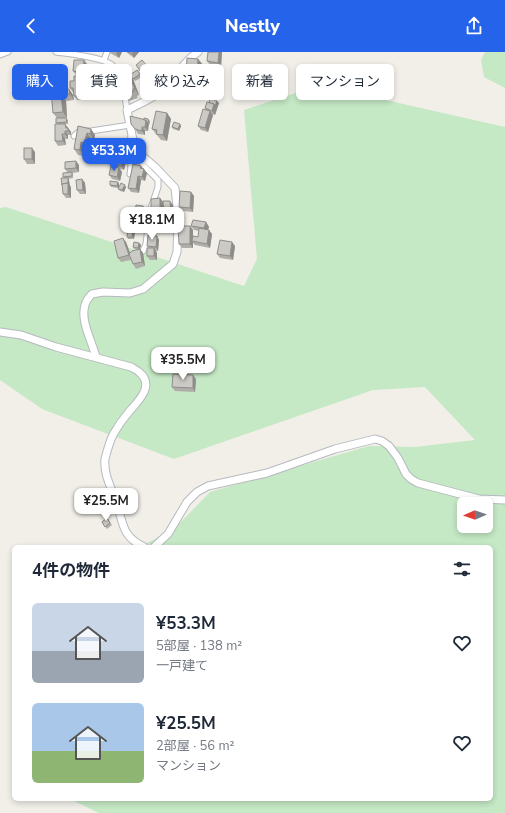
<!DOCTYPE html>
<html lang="ja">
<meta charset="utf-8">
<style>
:root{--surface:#fff;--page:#f6f6f7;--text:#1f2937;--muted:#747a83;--accent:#2563eb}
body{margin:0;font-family:"Nunito Sans","Noto Sans JP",sans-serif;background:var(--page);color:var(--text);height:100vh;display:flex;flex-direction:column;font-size:15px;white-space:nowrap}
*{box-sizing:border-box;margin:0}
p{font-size:13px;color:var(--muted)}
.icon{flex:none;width:22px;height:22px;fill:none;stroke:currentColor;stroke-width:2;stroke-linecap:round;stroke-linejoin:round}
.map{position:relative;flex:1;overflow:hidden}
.sheet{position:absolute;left:12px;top:493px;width:481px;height:256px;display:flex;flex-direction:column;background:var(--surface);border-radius:6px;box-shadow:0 2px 6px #0003}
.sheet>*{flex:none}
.banner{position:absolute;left:12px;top:12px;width:481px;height:36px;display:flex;gap:8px}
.needle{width:26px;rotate:268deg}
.controls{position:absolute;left:457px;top:445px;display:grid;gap:8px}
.controls a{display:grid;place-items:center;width:36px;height:36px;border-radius:6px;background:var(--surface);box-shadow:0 2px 6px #0003;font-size:20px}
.price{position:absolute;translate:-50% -34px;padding:0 9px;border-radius:8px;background:#fff;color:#222;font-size:13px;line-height:26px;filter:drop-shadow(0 1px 2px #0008)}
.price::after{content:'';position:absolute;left:50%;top:24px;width:12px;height:9px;margin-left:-6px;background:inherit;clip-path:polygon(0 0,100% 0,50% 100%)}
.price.current{background:var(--accent);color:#fff}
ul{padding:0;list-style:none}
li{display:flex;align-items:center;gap:12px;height:100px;padding:0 20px}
li span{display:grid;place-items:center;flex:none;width:112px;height:80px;border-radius:6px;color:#555}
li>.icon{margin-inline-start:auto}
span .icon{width:48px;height:48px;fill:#fffc;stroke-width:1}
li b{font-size:17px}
h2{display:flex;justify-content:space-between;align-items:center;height:48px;padding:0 20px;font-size:17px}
.chip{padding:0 14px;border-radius:6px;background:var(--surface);box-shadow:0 2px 6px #0003;font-size:14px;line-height:36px}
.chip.current{background:var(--accent);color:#fff}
header{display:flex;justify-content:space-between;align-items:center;height:52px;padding:0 20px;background:var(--accent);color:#fff;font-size:18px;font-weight:800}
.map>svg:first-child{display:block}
</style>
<header><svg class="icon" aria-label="back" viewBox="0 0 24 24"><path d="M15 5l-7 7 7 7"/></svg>Nestly<svg class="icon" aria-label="share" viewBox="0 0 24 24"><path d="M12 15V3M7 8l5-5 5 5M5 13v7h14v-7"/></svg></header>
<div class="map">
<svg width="505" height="761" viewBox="0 0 505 761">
<rect width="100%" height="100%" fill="#f1efe8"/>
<g fill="#c5e8c5" fill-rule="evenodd">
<path d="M485,0H505V36L484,25L481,8Z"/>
<path d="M319,33L505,75V761H99L70,747H491V495H140L175,476L210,440L369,394L415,395L475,388L425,335L373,338L174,407L42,357L0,328V156L6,155L244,234L257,207L244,58ZM464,452H486V474H464Z"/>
</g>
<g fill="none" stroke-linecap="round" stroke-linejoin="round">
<defs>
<g id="street">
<path d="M56,0C69,2 104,5 113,14C123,24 125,45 127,58"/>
<path d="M0,3L8,0"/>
<path d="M104,8L107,0"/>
<path d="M74,84L80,79H91L130,73"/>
<path d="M135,94L134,100L144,114L158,128V135L150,159L146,192L143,199L139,201"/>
<path d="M130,122C133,109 128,97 131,84"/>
</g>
<g id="secondary">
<path d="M0,280L21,283L56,295L131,315C134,317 137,318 139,320C156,334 137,350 128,361C123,367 118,374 114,381C110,388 107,399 105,407C103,424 114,440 118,456C124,476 124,485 144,495"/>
<path d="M96,305C92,289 80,269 85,253C86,249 89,245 92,242L103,240L130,241L143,237L173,212L177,200L178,165L175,136L156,116L140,102L134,93L127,58C139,52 155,46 165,36C176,24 184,9 198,0"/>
<path d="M154,495L168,482L187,450L197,440L208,434L267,421L335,397L375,387L382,389L389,394L398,406L406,422L411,427L418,431L479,447L505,448"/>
</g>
</defs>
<use href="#street" stroke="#b5b8bc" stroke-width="7"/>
<use href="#secondary" stroke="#b6babf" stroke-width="9"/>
<use href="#street" stroke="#fff" stroke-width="5"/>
<use href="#secondary" stroke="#fff" stroke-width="7"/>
</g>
<g fill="#afaea9">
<path d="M109,0H122L119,6L110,1Z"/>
<path d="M126,0H139L134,6Z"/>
<path d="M222,0L221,15L210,13L207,9Z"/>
<path d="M198,7L203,13L201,30L190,29L186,22Z"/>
<path d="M87,12L86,25L82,24L84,28L85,38H81L82,48H77L74,44V40H73L70,36L74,29L79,24L76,23L73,19Z"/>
<path d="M136,13L148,15L159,23L161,27L153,34L145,24L144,25Z"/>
<path d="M137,18L142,25L135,29L130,23Z"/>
<path d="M128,21L133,27L139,43L137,44L138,46L129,49L125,43L123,27Z"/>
<path d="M69,37L73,43L74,48L66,49L67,66H66L68,68V72H65L71,80V83H68V87H65L66,93L58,94L55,89L57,72L56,71L57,66L53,61L51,38Z"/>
<path d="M217,49L219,51L215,63L212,62L213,63L208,80L201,78L198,74L206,58L205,56L209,51Z"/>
<path d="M167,61L171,67L167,89L161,88L152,77Z"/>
<path d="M148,67L150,69V72H148V79H145V83L138,82L135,77L144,68Z"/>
<path d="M180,72L181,74L179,79L173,77L172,75Z"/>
<path d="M78,74L91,77L95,83L94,88L91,87L89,97L85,96L84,104L78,103L74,97Z"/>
<path d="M35,100V112H27L24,107Z"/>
<path d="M125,101L127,105L124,118L120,117L122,120L120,129L112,127L109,123L113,114L111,112Z"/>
<path d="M79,113V120L72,121L73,122V126L68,127L70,134L71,135V146H66L63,142L64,126L63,125L68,121L65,117Z"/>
<path d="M141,114L147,121L145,129L141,128L139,141L131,140L128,136Z"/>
<path d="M82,127L85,131L86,142H80L77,138Z"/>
<path d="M118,130L119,132V135H126L124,140L120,139L118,136L111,135L110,133Z"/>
<path d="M191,140L194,144L193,160L182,159L179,155Z"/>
<path d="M160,146L163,150V162H162L163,177L154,178L151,174L152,159L151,158Z"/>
<path d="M173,153V164H167L164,160Z"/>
<path d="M143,154L146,158L145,167L138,166L135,162Z"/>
<path d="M136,164L139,168L138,177L128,176L125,172Z"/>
<path d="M206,170L209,175L208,178L212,182L210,196L195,193L193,191V196H182L179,192L190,174L193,178V184L198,185L199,179L194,178L191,174Z"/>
<path d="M133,177L135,179L134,187H128L127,185Z"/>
<path d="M157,184L159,188L158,199H156L157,201V208H150L147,204L149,196L147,194Z"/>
<path d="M126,190L130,201L138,198L134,197L133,195L139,191L141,193L140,197L143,201L145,214L136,217L133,212L131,208L121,210L118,206Z"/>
<path d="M235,194L233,208L220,206L217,202Z"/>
<path d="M196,327L195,340L175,339L172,335Z"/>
<path d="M107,466L112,473L107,477L102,470Z"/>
</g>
<g fill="#8f8d8a">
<path d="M117,0H122L119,6L116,1Z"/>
<path d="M133,0H139L134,6L132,2Z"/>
<path d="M219,0H222L221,15L218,11Z"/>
<path d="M198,7L203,13L201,30L197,23Z"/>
<path d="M84,8L87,12L86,25L83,21Z"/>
<path d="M128,21L133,27L139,43L135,37Z"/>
<path d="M82,24L84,28L85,38L82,33Z"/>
<path d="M78,34L81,38L82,48L79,44Z"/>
<path d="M69,37L73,43L74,48L70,42Z"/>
<path d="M61,43L66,49L67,66L63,60Z"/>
<path d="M217,49L219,51L215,63L212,59L214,52Z"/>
<path d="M210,59L213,63L208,80L205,76Z"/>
<path d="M167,61L171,67L167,89L163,83Z"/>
<path d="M146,68L149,72L148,79L145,75Z"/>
<path d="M65,72L71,80V83L66,76Z"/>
<path d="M180,72L181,74L179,79L178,77Z"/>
<path d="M142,75L145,79V83L142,79Z"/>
<path d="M91,77L95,83L94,88L90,82Z"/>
<path d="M65,79L68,83V87L65,82Z"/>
<path d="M87,81L91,87L89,97L84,91Z"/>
<path d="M62,82L65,87L66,93L63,89Z"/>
<path d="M81,90L85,96L84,104L80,98Z"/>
<path d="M32,96L35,100V112L32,107Z"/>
<path d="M125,101L127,105L124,118L121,114Z"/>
<path d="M76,109L79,113V120L76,116Z"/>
<path d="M141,114L147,121L145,129L142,125L140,116Z"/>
<path d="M119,116L122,120L120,129L117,125Z"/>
<path d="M138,124L141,128L139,141L136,137Z"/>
<path d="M68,126L69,128L70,134L71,135V146L68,142Z"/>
<path d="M82,127L85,131L86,142L83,138Z"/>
<path d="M118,130L119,132V137L117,134Z"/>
<path d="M125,133L126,135L124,140L122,138Z"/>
<path d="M191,140L194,144L193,160L190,156Z"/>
<path d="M160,146L163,150V162L160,158Z"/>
<path d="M170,149L173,153V164L171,159Z"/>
<path d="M143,154L146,158L145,167L142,163Z"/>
<path d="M160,159L162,163L163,177L160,173Z"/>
<path d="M136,164L139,168L138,177L135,173Z"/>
<path d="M206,170L209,175L207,180L204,176Z"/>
<path d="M190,174L193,178V189H192L193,191V196L190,192Z"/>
<path d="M133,177L135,179L134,187L132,185Z"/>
<path d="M209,178L212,182L210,196L207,192Z"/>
<path d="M157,184L159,188L158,199L156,195Z"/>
<path d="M123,186L126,190L132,207L129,203Z"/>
<path d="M232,190L235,194L233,208L230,204Z"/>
<path d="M139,191L141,193L140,197L143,201L145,214L142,210L140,198L138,196Z"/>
<path d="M154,196L157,201V208L154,204Z"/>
<path d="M193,323L196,327L195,340L193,336Z"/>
</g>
<g fill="#cccac5" stroke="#8f8d8a">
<path d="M128,0H133L132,2Z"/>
<path d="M208,0H219L218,11L207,9Z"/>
<path d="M187,6L198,7L197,23L186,22Z"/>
<path d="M74,8H84L83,21L73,19Z"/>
<path d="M142,8L148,15L150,13L159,23L150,30L142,19L141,20L136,13Z"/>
<path d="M137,18L140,22L133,27L130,23Z"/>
<path d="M128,21L135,37H133L134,39L125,43L119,29L123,27L122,24Z"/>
<path d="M74,24H82V33L78,34L79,44H74L73,36H70V29H74Z"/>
<path d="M69,37L70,42L61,43L63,60L53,61L51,38Z"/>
<path d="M210,46L217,49L215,54L214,52L209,51Z"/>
<path d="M207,50L214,52L212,59L205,56Z"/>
<path d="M203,57L210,59L205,76L198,74Z"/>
<path d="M156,59L167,61L163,83L156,82L157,78L152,77Z"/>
<path d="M130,64L146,68L145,75H142V79L135,77L131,72Z"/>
<path d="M56,66H66L67,70L56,71Z"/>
<path d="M144,66L148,67L149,70H147L146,68H144Z"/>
<path d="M174,70L180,72L178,77L172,75Z"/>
<path d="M55,72H65L66,76H68V79H65V82H62L63,89H55Z"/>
<path d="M78,74L91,77L90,82L87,81L84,91L81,90L80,98L74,97Z"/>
<rect x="24" y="96" width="8" height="11"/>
<path d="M114,99L125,101L121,114L111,112Z"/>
<path d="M76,109V116L65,117V110Z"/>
<path d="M133,112L141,114L140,116L144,117L142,125L138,124L136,137L128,136Z"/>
<path d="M111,114L119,116L117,125L109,123Z"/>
<path d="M72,120V124L63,125V121Z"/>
<path d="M61,126H68V132V131L62,132V133Z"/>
<path d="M82,127L83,138H77L76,128Z"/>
<path d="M110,129L118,130L117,134L110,133Z"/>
<path d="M68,131V142H63L62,132Z"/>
<path d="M121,131L125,133L122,138L118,137Z"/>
<path d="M180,139L191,140L190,156L179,155Z"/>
<path d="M160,146V158H151V147Z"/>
<path d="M163,149H170L171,159L164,160Z"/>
<path d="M136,153L143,154L142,163L135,162Z"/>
<path d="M150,159H160V173L151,174Z"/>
<path d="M127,162L136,164L135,173L125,172Z"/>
<path d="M193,168L206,170L204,176L191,174Z"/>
<path d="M178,174H190V192H179Z"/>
<path d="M128,176L133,177L132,185H127Z"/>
<path d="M199,176L209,178L207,192L192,189L193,184L198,185Z"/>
<path d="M148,183L157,184L156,195L147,194Z"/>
<path d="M123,186L129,203L118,206L114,189Z"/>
<path d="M220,188L232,190L230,204L217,202Z"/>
<path d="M134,190L139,191L138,196L133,195Z"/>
<rect x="147" y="196" width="7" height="8"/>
<path d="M140,197L142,210L133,212L129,202L132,199Z"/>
<path d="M173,322L193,323V336L172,335Z"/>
<path d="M107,466L110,471L105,475L102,470Z"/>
</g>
</svg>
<div class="controls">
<a><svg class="needle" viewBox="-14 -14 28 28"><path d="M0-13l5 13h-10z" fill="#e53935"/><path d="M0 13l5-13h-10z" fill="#747a83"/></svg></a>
</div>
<b class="price current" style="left:114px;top:120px">¥53.3M</b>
<b class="price" style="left:152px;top:189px">¥18.1M</b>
<b class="price" style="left:183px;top:329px">¥35.5M</b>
<b class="price" style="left:106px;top:470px">¥25.5M</b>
<div class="banner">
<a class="chip current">購入</a>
<a class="chip">賃貸</a>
<a class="chip">絞り込み</a>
<a class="chip">新着</a>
<a class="chip">マンション</a>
</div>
<section class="sheet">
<h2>4件の物件<svg class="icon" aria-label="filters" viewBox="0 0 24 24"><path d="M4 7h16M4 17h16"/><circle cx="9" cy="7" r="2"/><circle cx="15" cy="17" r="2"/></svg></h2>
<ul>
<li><span style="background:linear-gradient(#c9d6e8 60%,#9aa5b1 0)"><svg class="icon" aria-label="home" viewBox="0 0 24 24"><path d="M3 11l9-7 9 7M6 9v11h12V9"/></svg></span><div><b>¥53.3M</b><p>5部屋 · 138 m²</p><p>一戸建て</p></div><svg class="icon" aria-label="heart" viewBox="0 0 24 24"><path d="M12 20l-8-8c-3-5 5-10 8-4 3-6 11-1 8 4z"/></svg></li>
<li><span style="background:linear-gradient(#a9c7e8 60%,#8fb573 0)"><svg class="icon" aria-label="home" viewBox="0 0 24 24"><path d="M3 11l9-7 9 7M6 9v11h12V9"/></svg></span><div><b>¥25.5M</b><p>2部屋 · 56 m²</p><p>マンション</p></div><svg class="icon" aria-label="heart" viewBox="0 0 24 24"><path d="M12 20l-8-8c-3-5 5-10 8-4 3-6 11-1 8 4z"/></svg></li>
</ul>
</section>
</div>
